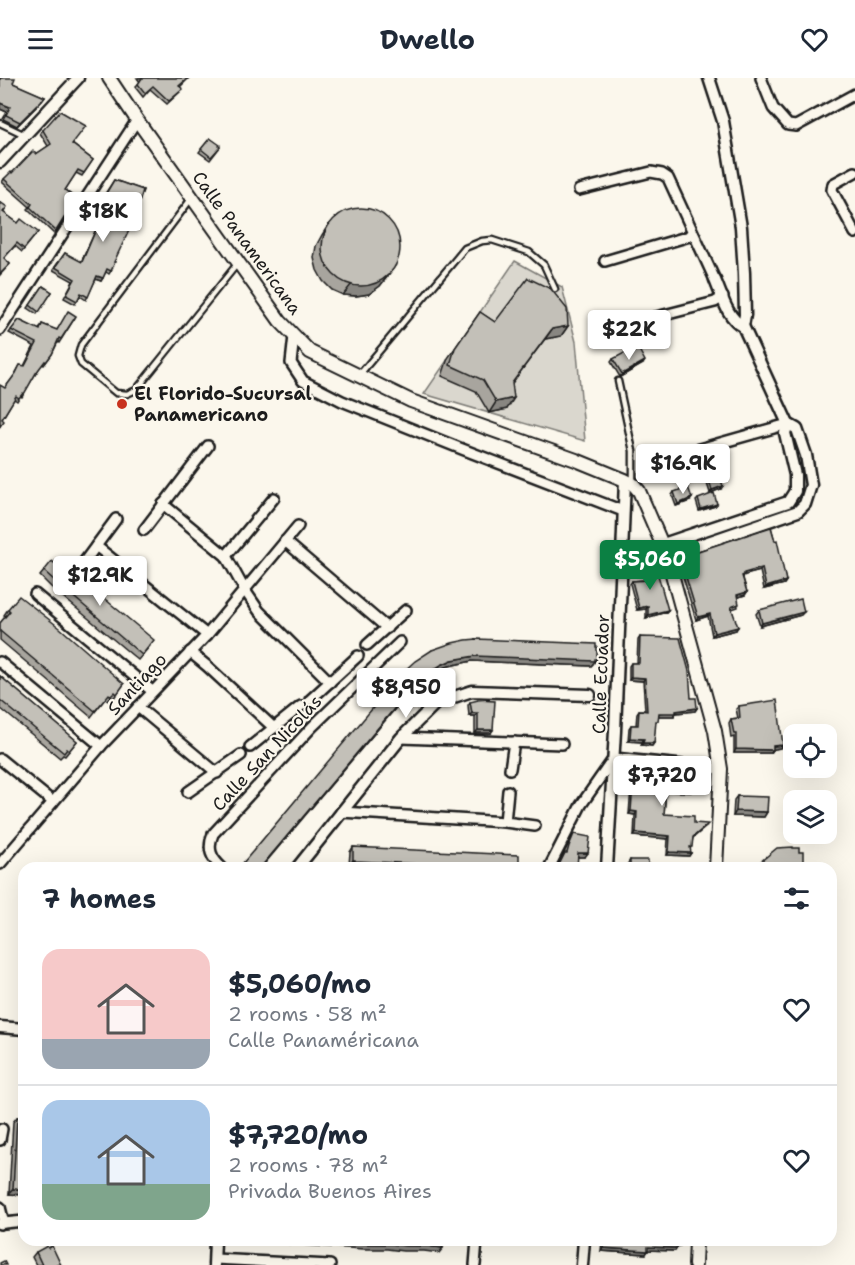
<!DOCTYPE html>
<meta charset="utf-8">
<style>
:root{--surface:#fff;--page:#f2f2f3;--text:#1f2937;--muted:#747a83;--line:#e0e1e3;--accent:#0b8043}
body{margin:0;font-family:"Shantell Sans",sans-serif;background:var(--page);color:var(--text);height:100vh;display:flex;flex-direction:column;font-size:22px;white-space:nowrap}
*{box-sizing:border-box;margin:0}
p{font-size:20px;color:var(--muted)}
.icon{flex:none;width:33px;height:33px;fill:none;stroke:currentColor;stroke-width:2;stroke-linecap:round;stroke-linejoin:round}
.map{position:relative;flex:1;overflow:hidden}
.details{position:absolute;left:18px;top:784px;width:819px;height:384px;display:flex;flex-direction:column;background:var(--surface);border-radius:18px;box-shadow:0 6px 24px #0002}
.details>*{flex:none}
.fabs{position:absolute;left:783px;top:646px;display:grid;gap:12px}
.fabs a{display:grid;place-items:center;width:54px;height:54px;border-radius:12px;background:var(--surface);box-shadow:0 6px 24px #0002;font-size:30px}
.price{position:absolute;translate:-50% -51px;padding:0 14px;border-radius:6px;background:#fff;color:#222;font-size:20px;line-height:39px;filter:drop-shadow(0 2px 3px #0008)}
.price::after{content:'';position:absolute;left:50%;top:36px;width:18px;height:14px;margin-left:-9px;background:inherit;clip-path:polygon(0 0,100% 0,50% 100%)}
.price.on{background:var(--accent);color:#fff}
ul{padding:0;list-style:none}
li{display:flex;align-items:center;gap:18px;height:150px;padding:0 24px}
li+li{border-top:2px solid var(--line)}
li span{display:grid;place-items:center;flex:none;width:168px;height:120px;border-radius:18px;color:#555}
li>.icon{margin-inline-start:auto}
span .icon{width:72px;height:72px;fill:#fffc;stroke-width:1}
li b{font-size:26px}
h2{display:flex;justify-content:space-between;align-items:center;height:72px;padding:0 24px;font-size:26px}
header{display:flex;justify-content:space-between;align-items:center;height:78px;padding:0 24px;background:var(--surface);font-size:27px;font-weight:700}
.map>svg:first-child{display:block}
</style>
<header><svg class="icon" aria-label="menu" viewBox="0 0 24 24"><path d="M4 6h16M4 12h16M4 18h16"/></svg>Dwello<svg class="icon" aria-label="heart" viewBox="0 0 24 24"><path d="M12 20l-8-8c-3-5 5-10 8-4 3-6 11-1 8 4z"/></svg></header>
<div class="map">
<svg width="855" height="1187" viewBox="0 0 855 1187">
<rect width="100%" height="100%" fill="#fbf7ec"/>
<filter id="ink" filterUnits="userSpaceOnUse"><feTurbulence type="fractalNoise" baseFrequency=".0167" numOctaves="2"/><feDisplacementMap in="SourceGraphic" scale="12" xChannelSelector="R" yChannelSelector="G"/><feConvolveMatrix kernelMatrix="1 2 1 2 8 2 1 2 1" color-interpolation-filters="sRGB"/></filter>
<g filter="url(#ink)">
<path fill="#dad7ce" stroke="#7b7a75" stroke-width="1.5" d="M515,183L562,209L576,264L585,363L424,316Z"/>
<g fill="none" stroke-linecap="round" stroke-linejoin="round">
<defs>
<g id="service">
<path d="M0,45L25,57"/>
<path d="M191,121L81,267L78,278L81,286L116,315L127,316L136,312L238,185"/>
<path d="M360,296L465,170L482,163L492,162L529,174L544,187L555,211"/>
<path d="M618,303L633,373V404"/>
</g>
<g id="minor">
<path d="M761,0L773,30L788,47L796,48L855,16"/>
<path d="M855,94L833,106L832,112L855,155"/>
<path d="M579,112L651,94L662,96L668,100L715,202"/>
<path d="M605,183L693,157"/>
<path d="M617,249L715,224L723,219"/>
<path d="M0,252L137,42"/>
<path d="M294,258L291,285L303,303L342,323L462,371L623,433"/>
<path d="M685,375L788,346"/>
<path d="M163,426L226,478L244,511L259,533L330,604"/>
<path d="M144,452L208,368"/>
<path d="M285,463L387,550"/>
<path d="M96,468L207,557"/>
<path d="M226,478L274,420"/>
<path d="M79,491L116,441"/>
<path d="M35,516L152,613"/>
<path d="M367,567L406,532"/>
<path d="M190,574L207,588L274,650"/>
<path d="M0,584L101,668"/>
<path d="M310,622L358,578"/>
<path d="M138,629L217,695"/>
<path d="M401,660L562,666"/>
<path d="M250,669L301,628"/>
<path d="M0,681L53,724"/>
<path d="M510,691L514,664"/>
<path d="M508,713L505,744L535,748"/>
<path d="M188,714L241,677"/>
<path d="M341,734L505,744"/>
<path d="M0,786L101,668L207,557L298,448"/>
<path d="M222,790C211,780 207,771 213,756L312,649L400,564"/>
<path d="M549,790L581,727L614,680L721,691"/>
<path d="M0,1062L2,1051"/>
<path d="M0,1129L4,1145"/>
<path d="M0,1146L4,1145L24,1143"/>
<path d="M215,1181L330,1187"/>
<path d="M475,1187L477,1162"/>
</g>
<g id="tertiary">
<path d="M709,0L723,43L741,149L744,195L745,237L743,248"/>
<path d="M0,84L78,0"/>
<path d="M663,466L788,424L795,413V397L785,355L788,346"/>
<path d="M667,478L798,433L805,426L811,407L806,377L797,351L788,346L743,248C727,240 722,218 715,202"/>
<path d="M297,790L401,660L436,625L472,613L590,617"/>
<path d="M607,790L615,653L625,402"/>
<path d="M0,949L24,951"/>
<path d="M214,1187L215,1162"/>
<path d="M582,1187L584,1162"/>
</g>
<g id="secondary">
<path d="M109,0L137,42L280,243L310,274L411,323L576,382L625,402L633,406L639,413L667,478L715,653L721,691L716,790"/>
<path d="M695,1187L696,1162"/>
</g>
</defs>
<use href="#service" stroke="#1c1c1c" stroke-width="9"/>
<use href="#minor" stroke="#1c1c1c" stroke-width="14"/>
<use href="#tertiary" stroke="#1c1c1c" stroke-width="15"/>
<use href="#secondary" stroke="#1c1c1c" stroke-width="16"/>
<use href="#service" stroke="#fbf7ec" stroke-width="4.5"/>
<use href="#minor" stroke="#fbf7ec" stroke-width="9"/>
<use href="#tertiary" stroke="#fbf7ec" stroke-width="10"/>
<use href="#secondary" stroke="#fbf7ec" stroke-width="12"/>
</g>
<g fill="#a8a59e" stroke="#1c1c1c" stroke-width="1.5">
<path d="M0,0L45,19L42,23L17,48L3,41L7,34L0,31Z"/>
<path d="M137,0H189L180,9V14L167,26L150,11L143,19L135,9L140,4Z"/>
<path d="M43,52L72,66L93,82L82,98L76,95L65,112L76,121L54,156L28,131L30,129L2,104L4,101L36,76L48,68L40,55Z"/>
<path d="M210,60L220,69L210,82L199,74Z"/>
<path d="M114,102L143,112L114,184L111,193L109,196L106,194L101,203L96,201L86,222L80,218L75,226L64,220L73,203L53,192L65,175L81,184L97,149L99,150L101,146L107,148L119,126L103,119Z"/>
<path d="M3,134L18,145L38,154L22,174L15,168L4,180L10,186L0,197Z"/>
<path d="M329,146L388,198L380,208L369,216L356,218L343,217L332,212L323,203L317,192L314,180L316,168L322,157Z"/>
<path d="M43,208L52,214L37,236L28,230Z"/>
<path d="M480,234L495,244L568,248L561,258L545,261L512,305L507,331L489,335L476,313L442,298L448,280Z"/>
<path d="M76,238L59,265L58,264L52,276L44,287L42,286L36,295L22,319L20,318L17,323L14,321L2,341L0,349L5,310L14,298L20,287L24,288L34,268L9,255L19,242L39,252L42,246L56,252Z"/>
<path d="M627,276L643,286L620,299L611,284L613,281Z"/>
<path d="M707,396L721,411L710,415L705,399Z"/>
<path d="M674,414L690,423L676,428L672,417Z"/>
<path d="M698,421L717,426L715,428L699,433L696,423Z"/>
<path d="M771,449L786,503L784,506L764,511L760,493L744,497L743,500L747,514L745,517L737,519L738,529L732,531L736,552L712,558L708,538L696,542L678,482L680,479Z"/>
<path d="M645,482L668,532L666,534L646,540V531L637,532L630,506L632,503L645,502L643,485Z"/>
<path d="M44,493L150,568L138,582L51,509L40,498Z"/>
<path d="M8,531L124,606L113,621L111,619L108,623L105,621L91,639L0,562V545L6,538L4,537Z"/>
<path d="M759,532L801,537L760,548L756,536Z"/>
<path d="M640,559L691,620L697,630L695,633L676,635L674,638H658L655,646L654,665L652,668L641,667L642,664L628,663L629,650L631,647H636L637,635L639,632H645L643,603L629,602V588L631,585H637L638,562Z"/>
<path d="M432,572L593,586L591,588L472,583L449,588L438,592L422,602L410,613L261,790H239Z"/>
<path d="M0,598L77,663L65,678L63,677L60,680L0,630Z"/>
<path d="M470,624L491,655H475V638H469L468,627Z"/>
<path d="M739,628L783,667L780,670L773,671L771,675H734V659L731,660L729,645L731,641L738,640L736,631Z"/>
<path d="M624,691L691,714L666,713L664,736L706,749L693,760L690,772L691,775L689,778L667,777L668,761L634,758L635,737L629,736L631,709L621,708L622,694Z"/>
<path d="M737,718L767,734L764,739L733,738L734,722Z"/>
<path d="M574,756L585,779H577V790H556Z"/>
<path d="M353,769L518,790H394L352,789V787H349L350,774Z"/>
<path d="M630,782L648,790H627V787Z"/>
<path d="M17,1039H24V1117L9,1116L13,1044Z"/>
<path d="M602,1162H682L680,1168H677V1170L675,1173L648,1172L646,1176L601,1173Z"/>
<path d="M36,1174L61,1187H36L32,1179Z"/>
</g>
<g fill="#888681" stroke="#1c1c1c" stroke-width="1.5">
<path d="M45,19L42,23L17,48L20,44Z"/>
<path d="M0,25L10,29L7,34L0,31Z"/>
<path d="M105,117L121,123L119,126L103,119Z"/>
<path d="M395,188L380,208L369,216L356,218L343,217L351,207Z"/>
<path d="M97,198L103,200L101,203L95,201Z"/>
<path d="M568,248L561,258L545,261L552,251Z"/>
<path d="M645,283L643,286L620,299L622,296Z"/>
<path d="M514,320L507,331L489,335L496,324Z"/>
<path d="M723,408L721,411L710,415L712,412Z"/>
<path d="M692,420L690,423L676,428L678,426Z"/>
<path d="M717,426L715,428L699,433L701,431Z"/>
<path d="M762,490L760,493L742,498L744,495Z"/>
<path d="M786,503L784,506L764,511L766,509Z"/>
<path d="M747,514L745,517L735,520L737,517Z"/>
<path d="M648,528L646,531L637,532L639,530Z"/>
<path d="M668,532L666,534L646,540L648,537Z"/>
<path d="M804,534L801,537L760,548L762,545Z"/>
<path d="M710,536L708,538L696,542L698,539Z"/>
<path d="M738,549L736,552L712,558L714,555Z"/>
<path d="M475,578L597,581L591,588L472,583L449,588L438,592L422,602L410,613L260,790L414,607L425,597L441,587L452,582Z"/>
<path d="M631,599L645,600L643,603L629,602Z"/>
<path d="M697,630L695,633L676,635L674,638H657L659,635Z"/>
<path d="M472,635H478L475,638H469Z"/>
<path d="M478,652H493L491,655H475Z"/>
<path d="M630,660L644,661L642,664L628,663Z"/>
<path d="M643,665H654L652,668L641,667Z"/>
<path d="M783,667L780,670L771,672L773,668Z"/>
<path d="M736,671L773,672L771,675H734Z"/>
<path d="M623,705L633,706L631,709L621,708Z"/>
<path d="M666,710L693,711L691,714L664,713Z"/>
<path d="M631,733L637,734L635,737L629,736Z"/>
<path d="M736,733L767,734L764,739L733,738Z"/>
<path d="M636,755L670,758L668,761L634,758Z"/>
<path d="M669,774L691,775L689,778L667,777Z"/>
<path d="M578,775H588L585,779H575Z"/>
<path d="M353,782H355L352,787H349Z"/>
<path d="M355,783L509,790H394L352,789Z"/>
<path d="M13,1111H24V1117L9,1116Z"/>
<path d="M313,1162L427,1168L443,1170L439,1175L424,1173H403L387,1171H364L237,1163Z"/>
<path d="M648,1169L677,1170L675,1173L646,1172Z"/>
<path d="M603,1170L648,1173L646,1176L601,1173Z"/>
</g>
<g fill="#c3c0b8" stroke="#1c1c1c" stroke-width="1.5">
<path d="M0,0H15L13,5L45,19L20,44L6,37L10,29L0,25Z"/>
<path d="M142,0H188L179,8L183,11L169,23L153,8L145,15L138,6Z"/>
<path d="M60,33L86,48L72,66L93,82L84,95L78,92L65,112L76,121L56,153L30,129L32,126L4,101L11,94L12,95L33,73L36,76L51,66L43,52Z"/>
<path d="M210,60L220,67L219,68L220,69L211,79L201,71Z"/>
<path d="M114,102L143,112L134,142L114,184H115L111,193L107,191L103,200L97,198L88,219L81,215L77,223L66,217L75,201L55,189L65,175L82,184L97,149L99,151L101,146L107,148L121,123L105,117Z"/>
<path d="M0,124L7,129L3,134L18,145L21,141L38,154L24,171L17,165L4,180L10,186L0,196Z"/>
<circle cx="361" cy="169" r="39"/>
<path d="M528,200L551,211L567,231L568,248L552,251L512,305L514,320L496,324L483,302L450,287L455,270L480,234L495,244Z"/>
<path d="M43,208L52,214L39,234L30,227Z"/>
<path d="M68,233L76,238L61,261L59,260L52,276L46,284L45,283L36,295L24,316L23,315L19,320L16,318L2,341L4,343L0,348V307L5,310L16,295L20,287L25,288L37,265L11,252L19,242L40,252L42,246L57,252Z"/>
<path d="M638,270L645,283L622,296L613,281L626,274L627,276Z"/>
<path d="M718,393L723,408L712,412L707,396Z"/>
<path d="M688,409L692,420L678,426L674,414Z"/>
<path d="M714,415L717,426L701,431L698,421Z"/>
<path d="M771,449L775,463L777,462L786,503L766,509L762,490L744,495V497L742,498L747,514L737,517L739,526L731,529L738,549L714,555L710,536L698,539L680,479Z"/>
<path d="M57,481L154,562L142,577L55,503L44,493L52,483L54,485Z"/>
<path d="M645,482L654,483L668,532L648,537V528L639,530L632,503L647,502Z"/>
<path d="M19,518L60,550L124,606L117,616L115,614L111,618L109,616L95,633L0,553V545L10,533L8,531Z"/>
<path d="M801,521L804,534L762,545L759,532Z"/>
<path d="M640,559L680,560L689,593L691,620H696L697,630L676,633V635H659L658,643H656L654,665H643L644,661L630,660L631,647H638L639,632L647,633L645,600L631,599V585H639Z"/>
<path d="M477,561L596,566V569H597V581H595V583L475,578L452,582L441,587L425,597L414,607L260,790H246L244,789L245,787L243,785L403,594L415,583L432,572L452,565L466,562Z"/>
<path d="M0,598L77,663L69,673L67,671L64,675L0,622Z"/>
<path d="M478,622L495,623L493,652H478V635H472L470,624Z"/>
<path d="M777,622L783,667L773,668V672L736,671V656H734L731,641L740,640L739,628Z"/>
<path d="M624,691L694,696L693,711L666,710L664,736L694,738V745L708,746L693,759L692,769H690L691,775L669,774L670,758L636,755L637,734L631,733L633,706L623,705Z"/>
<path d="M737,718L768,719L767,734L736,733Z"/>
<path d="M574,756L590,759L588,775H578L577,790H561V788L559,787L565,775H567L569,768Z"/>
<path d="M353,769L519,777V790H509L355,783V782H353Z"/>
<path d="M793,769V770H799V774H803V790H760V784L777,770Z"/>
<rect x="630" y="782" width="18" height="8"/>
<path d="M732,787L756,788V790H732Z"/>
<path d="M17,1039H24V1111H13Z"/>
<path d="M313,1162H443V1170L427,1168H406L391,1166H368Z"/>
<path d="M604,1162H682V1165H677V1170L648,1169V1173L603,1170Z"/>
<path d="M47,1168L48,1170L52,1168L61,1187H42L36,1174Z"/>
<path d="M4,1183L6,1187H0V1185Z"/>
</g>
</g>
<circle fill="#c8321e" stroke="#fbf7ec" stroke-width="2" cx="122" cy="326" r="6"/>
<g text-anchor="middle" stroke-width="4.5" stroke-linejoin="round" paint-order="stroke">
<g font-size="18" fill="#1c1c1c" stroke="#fbf7ec">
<text transform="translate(247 165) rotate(54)" y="6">Calle Panamericana</text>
<text transform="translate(601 596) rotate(-88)" y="6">Calle Ecuador</text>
<text transform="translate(137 606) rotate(-47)" y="6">Santiago</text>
<text transform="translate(267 675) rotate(-47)" y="6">Calle San Nicolás</text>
</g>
<g font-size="18" font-weight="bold" fill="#1c1c1c" stroke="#fbf7ec" text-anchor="start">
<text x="134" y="322">El Florido-Sucursal<tspan x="134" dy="21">Panamericano</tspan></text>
</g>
</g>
</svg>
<div class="fabs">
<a><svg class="icon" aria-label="locate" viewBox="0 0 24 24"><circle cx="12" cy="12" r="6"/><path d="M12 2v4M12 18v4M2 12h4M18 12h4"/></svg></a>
<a><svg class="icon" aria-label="layers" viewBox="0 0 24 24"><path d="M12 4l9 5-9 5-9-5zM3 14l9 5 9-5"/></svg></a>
</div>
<b class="price" style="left:103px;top:165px">$18K</b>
<b class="price" style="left:629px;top:283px">$22K</b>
<b class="price" style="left:683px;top:417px">$16.9K</b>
<b class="price on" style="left:650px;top:513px">$5,060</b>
<b class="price" style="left:100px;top:529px">$12.9K</b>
<b class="price" style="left:406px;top:641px">$8,950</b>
<b class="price" style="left:662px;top:729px">$7,720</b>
<section class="details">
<h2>7 homes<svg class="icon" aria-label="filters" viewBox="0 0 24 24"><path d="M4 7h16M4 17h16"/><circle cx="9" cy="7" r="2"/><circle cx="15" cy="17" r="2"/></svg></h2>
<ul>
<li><span style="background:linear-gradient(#f6c9c9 75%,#9aa5b1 0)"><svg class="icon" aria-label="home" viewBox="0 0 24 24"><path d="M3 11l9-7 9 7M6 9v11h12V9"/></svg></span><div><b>$5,060/mo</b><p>2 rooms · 58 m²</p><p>Calle Panaméricana</p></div><svg class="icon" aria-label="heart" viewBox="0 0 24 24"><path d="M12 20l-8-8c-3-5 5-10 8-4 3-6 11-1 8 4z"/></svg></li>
<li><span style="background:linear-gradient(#a9c7e8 70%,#7fa58c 0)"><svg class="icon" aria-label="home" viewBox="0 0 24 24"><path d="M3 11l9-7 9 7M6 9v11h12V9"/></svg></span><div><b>$7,720/mo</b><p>2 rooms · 78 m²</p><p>Privada Buenos Aires</p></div><svg class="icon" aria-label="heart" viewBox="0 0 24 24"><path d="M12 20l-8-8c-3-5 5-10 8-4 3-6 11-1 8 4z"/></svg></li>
</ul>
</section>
</div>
